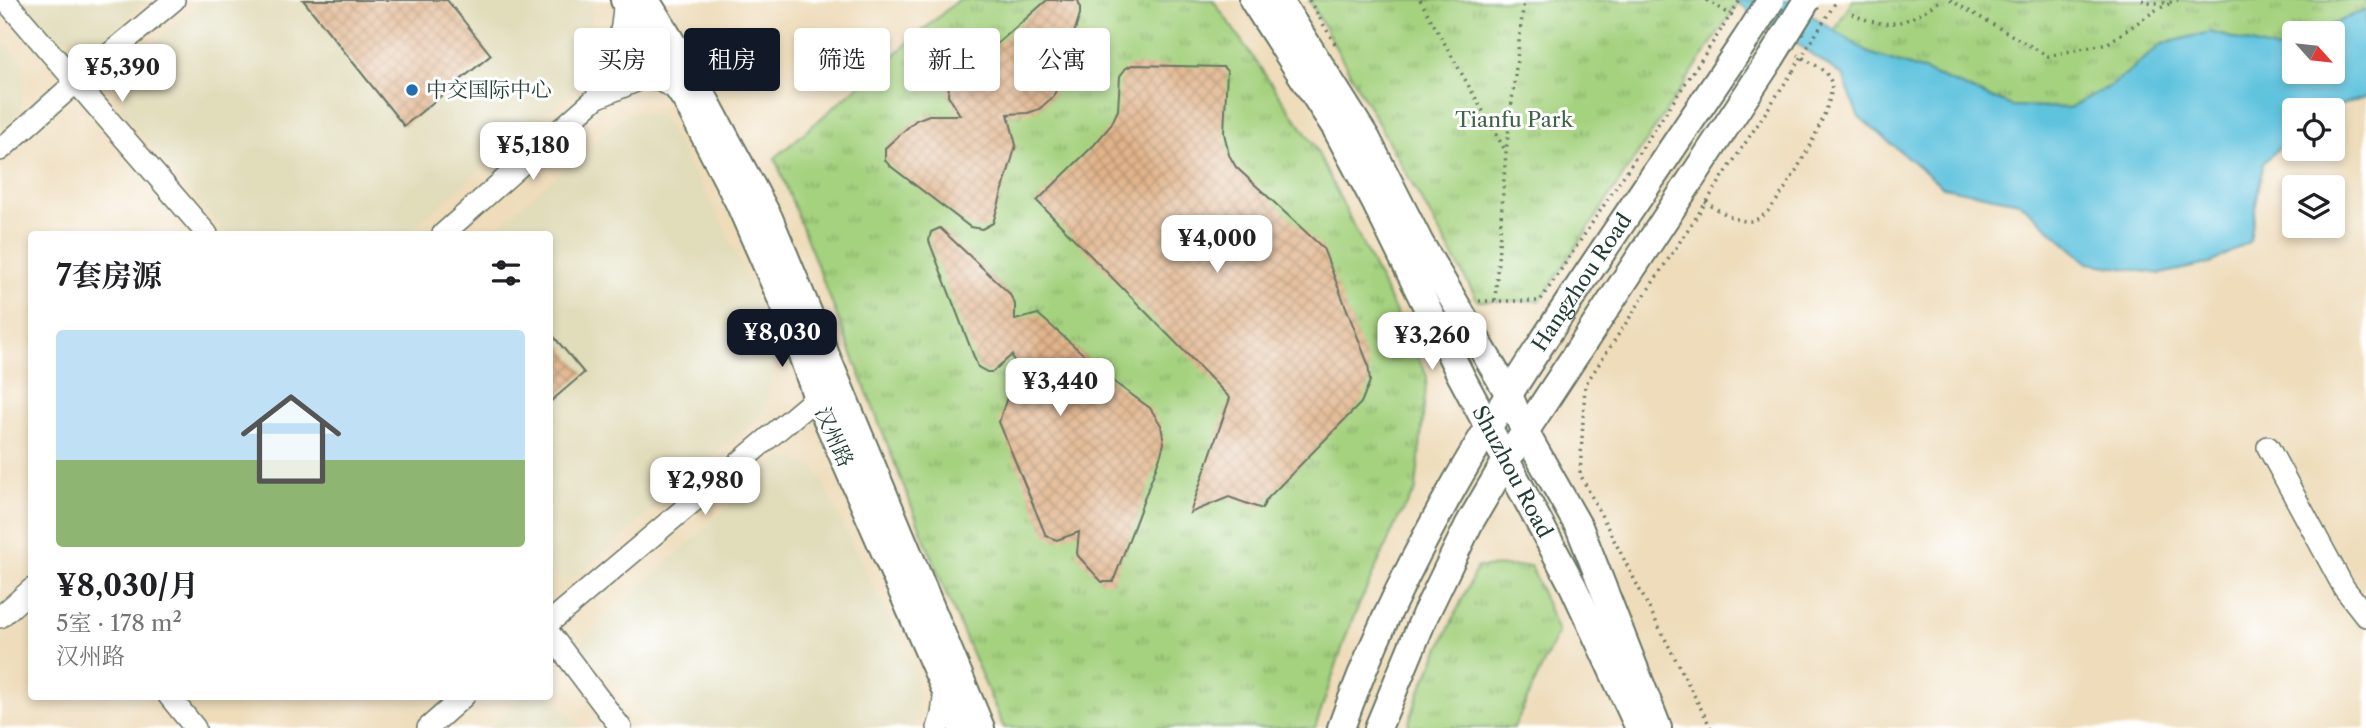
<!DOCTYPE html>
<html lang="zh">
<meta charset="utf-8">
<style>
:root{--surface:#fff;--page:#f2f2f2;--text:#202124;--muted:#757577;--line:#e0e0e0;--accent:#111827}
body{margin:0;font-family:"Libre Caslon Text","Noto Serif SC",serif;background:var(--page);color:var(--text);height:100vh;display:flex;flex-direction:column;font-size:26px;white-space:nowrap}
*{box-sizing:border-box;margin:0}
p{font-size:23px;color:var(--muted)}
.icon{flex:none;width:38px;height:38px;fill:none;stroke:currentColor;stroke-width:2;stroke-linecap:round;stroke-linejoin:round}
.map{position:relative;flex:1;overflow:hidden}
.details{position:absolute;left:28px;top:231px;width:525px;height:469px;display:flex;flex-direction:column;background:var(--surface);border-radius:7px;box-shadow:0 4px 10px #0003}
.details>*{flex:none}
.banner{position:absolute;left:574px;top:28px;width:665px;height:63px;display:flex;gap:14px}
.needle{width:46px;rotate:117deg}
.fabs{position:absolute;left:2282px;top:21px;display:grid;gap:14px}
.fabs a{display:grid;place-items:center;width:63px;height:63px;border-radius:7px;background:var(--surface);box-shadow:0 4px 10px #0003;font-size:35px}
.price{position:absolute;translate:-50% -60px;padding:0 16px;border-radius:14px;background:#fff;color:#222;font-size:23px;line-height:46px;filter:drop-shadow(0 2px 4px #0008)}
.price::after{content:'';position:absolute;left:50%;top:42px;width:21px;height:16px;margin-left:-10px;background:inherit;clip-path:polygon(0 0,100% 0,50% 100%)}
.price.selected{background:var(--accent);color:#fff}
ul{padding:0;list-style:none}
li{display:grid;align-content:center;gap:14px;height:371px;padding:0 28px}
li+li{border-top:2px solid var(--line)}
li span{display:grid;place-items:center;height:217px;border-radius:7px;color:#555}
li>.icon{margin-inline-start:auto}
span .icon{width:126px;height:126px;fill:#fffc;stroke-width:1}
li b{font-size:30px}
h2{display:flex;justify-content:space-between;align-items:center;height:84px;padding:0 28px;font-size:30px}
.chip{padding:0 24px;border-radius:7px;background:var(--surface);box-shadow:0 4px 10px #0003;font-size:24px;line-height:63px}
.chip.selected{background:var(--accent);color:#fff}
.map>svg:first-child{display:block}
</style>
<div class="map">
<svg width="2366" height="728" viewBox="0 0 2366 728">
<defs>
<pattern id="park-tufts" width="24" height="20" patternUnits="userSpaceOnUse" patternTransform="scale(1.75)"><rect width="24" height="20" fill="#a5d27f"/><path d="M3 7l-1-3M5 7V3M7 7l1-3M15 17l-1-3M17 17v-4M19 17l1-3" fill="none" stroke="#86ac69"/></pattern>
<pattern id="building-cross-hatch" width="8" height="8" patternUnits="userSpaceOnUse" patternTransform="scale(1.75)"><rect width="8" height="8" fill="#e2b48b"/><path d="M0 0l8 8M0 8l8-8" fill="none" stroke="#b79472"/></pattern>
</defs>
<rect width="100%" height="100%" fill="#fff"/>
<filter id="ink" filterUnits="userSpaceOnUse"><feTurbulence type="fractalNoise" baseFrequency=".0143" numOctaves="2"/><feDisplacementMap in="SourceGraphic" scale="14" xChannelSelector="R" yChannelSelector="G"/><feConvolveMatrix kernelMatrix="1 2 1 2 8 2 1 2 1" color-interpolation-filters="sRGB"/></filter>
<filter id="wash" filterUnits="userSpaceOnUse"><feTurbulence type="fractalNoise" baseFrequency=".00686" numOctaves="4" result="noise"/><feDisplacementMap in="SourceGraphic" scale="28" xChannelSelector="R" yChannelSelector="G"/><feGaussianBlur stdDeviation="1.57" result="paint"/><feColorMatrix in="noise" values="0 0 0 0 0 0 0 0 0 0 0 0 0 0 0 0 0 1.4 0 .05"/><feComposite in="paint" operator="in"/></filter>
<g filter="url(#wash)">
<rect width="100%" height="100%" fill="#eedcba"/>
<g fill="#e1dcba">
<path d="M23,0H148L100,40L56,38Z"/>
<path d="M205,0H594L583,81L407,234H226L121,109L127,66Z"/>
<path d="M0,36L24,65L21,111L0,130Z"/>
<path d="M629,112L661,115L722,223L778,350L764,413L574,578L550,576V234H489Z"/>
<path d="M783,456L815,467L917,676V721L913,728H659L578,645Z"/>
<path d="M550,695L581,728H489L524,697Z"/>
</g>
<g fill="url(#park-tufts)" stroke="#62885a" stroke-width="2">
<path d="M958,0H1213L1314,145L1427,376L1416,490L1398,519L1350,625L1315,728H1004L943,586L775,158Z"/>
<path d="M1309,0H1740L1540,301H1478Z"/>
<path d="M1853,0H2366V9L2314,33H2294V42L2277,50L2210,32L2162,44L2114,84L2069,108L2012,106L1916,68L1869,53L1834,31Z"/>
<path d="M1531,566L1558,632L1514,728H1407L1420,691L1477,567Z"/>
</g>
<path fill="#60c3de" stroke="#408089" stroke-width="2" d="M1734,0H1788L1869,53L1916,68L2012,106L2069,108L2114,84L2162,44L2210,32L2277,50L2294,42V72H2333V33H2314L2366,9V96L2329,110H2294V134L2263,163L2250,241L2211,263L2161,274L2088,263L2019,202L1943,187L1858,116L1843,76Z"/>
<g id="blocks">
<g fill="url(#building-cross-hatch)">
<path d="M303,0H447L491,55L404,126Z"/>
<path d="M1047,0H1078L1080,7V14L1057,88L1053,97L1039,109L1028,113L1008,114L1016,145L993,223L982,229L970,227L889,165L885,160V148L916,120L929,115H960L948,95L949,86Z"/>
<path d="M1132,65L1223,67L1227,71L1224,133L1229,155L1236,167L1323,248L1368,364L1370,381L1361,403L1266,500L1262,509L1229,497L1190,513L1230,398L1037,201L1094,145L1111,125L1118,110L1120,76L1126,68Z"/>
<path d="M940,228L1009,293L1015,304V320L1038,314L1118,385L1150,408L1161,425L1164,443L1161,454L1113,582H1102L1078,556L1077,553L1079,532L1057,540L1046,536L999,422L1008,394L1030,386L1017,371L1012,355L992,372H987L978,367L929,241L931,232Z"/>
<path d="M550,332L584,373L550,402Z"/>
</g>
</g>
</g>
<g filter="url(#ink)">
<use href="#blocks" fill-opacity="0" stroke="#677563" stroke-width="2"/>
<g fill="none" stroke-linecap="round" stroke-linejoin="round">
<defs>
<g id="minor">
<path d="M5,0L207,234"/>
<path d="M596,98C612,69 624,34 624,0"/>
<path d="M0,150L75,83L174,0"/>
<path d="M443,234L596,98L643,78L658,80L679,90"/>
<path d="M2268,447L2344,588L2366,616"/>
<path d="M0,617L32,589"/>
<path d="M550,622L829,387"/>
<path d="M550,634L621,728"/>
<path d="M169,696L195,728"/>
<path d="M428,728L464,696"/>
<path d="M938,728L942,715L945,689"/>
</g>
<g id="major">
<path d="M624,0L661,64L686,100L739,203L787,312L816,395L962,728"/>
<path d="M646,0L694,79L769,218L981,728"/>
<path id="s1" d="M1253,0L1335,127L1376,204L1461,376L1573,586L1639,728"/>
<path d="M1279,0L1367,139L1420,243L1508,393L1525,432L1580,529L1658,728"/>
<path id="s2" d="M1341,728C1402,556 1497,408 1598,258C1647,186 1695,114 1744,42"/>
<path d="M1378,728L1425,615L1469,524L1507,459L1771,58"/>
</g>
</defs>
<use href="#minor" stroke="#677563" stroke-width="24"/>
<use href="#major" stroke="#677563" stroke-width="30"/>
<g stroke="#677563" stroke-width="3.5" stroke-dasharray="2 5" stroke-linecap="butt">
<path d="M1309,0L1335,44"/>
<path d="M1420,0L1505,150"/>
<path d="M1707,0L1734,17"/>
<path d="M1950,0L2048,56L2108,43L2156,10L2173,2"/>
<path d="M2142,0C2152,4 2168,4 2178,0"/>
<path d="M1852,14C1891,32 1907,23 1941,0"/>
<path d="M1705,202C1718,209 1734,222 1750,221C1754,221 1760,218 1764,215C1782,201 1838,103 1831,82C1827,69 1809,62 1798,55"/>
<path d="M1495,300L1506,152L1524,0"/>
<path d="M1479,301H1540L1723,27"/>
<path d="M1711,728L1580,474L1585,385L1793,71"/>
</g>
<use href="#minor" stroke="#fff" stroke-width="21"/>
<use href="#major" stroke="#fff" stroke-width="26"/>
<defs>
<g id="major-bridge">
<path d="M1744,42L1771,0"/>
<path d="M1771,58L1807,0"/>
</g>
</defs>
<use href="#major-bridge" stroke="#677563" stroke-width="30" stroke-linecap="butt"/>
<g stroke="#677563" stroke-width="3.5" stroke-dasharray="2 5" stroke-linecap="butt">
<path d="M1723,27L1740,0"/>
<path d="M1793,71L1837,0"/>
</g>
<use href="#major-bridge" stroke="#fff" stroke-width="26"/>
</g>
</g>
<circle fill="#1f6fb2" stroke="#fff" stroke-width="2.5" cx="412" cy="90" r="7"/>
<g text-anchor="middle" stroke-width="6" stroke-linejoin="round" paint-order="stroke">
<g font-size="21" fill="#1f3d34" stroke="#fff" text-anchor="start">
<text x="426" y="97">中交国际中心</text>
</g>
<g font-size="21" fill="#406247" stroke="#fff">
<text x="1514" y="127">Tianfu Park</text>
</g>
<g font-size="21" fill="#1f3d34" stroke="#fff">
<text dy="7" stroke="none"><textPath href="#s2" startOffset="508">Hangzhou Road</textPath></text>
<text transform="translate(834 437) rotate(66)" y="7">汉州路</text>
<text dy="7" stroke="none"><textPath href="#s1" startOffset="539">Shuzhou Road</textPath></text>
</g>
</g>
</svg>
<div class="fabs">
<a><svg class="needle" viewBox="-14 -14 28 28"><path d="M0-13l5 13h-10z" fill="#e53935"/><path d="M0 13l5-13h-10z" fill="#757577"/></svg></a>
<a><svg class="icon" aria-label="locate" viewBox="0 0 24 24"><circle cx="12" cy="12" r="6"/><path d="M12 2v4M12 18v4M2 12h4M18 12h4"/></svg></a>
<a><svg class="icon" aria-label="layers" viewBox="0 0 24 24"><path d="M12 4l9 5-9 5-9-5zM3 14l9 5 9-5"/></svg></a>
</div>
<b class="price" style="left:122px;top:104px">¥5,390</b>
<b class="price" style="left:533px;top:182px">¥5,180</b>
<b class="price" style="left:1217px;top:275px">¥4,000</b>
<b class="price selected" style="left:782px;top:369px">¥8,030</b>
<b class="price" style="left:1432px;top:372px">¥3,260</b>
<b class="price" style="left:1060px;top:418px">¥3,440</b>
<b class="price" style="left:705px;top:517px">¥2,980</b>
<div class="banner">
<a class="chip">买房</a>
<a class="chip selected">租房</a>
<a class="chip">筛选</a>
<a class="chip">新上</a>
<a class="chip">公寓</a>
</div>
<section class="details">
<h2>7套房源<svg class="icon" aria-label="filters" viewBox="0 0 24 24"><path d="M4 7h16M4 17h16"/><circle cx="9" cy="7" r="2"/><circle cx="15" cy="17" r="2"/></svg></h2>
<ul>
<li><span style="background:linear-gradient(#bfe0f5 60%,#8fb573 0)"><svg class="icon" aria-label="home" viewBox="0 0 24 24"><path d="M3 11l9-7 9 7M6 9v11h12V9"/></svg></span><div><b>¥8,030/月</b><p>5室 · 178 m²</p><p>汉州路</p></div></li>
</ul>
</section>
</div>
